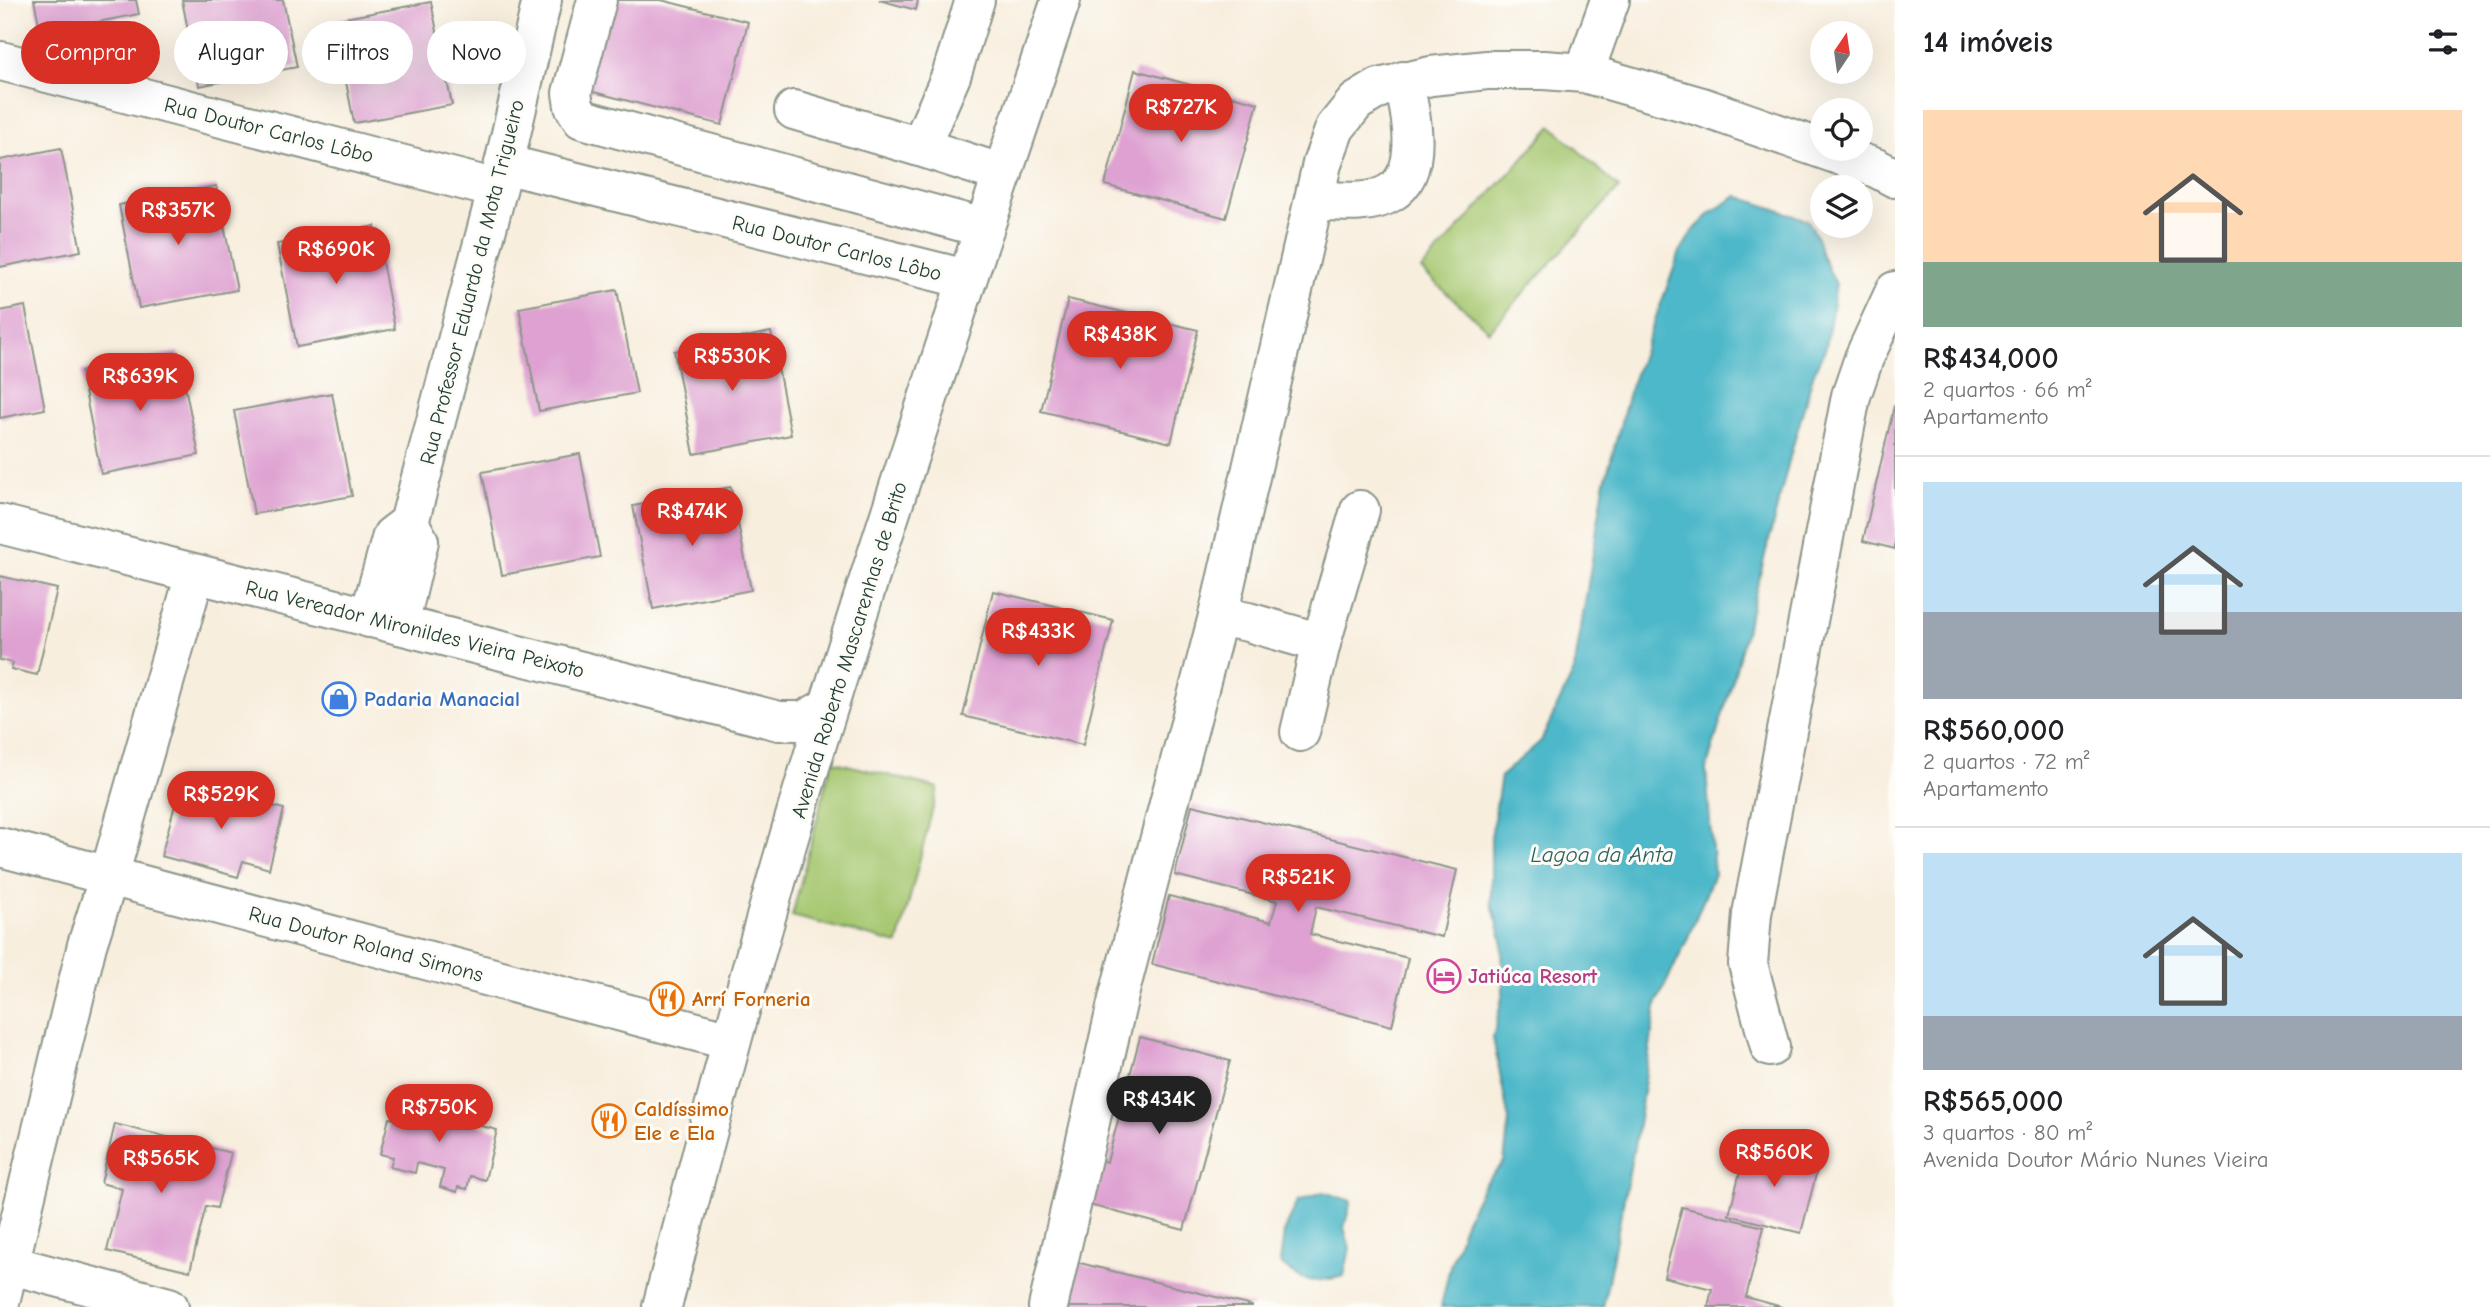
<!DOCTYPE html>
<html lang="pt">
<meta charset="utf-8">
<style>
:root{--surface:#fff;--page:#f2f2f2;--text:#202124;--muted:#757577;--line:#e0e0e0;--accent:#d93025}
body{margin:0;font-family:"Comic Neue",sans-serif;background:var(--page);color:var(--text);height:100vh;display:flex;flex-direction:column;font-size:26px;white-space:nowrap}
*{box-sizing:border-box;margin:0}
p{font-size:23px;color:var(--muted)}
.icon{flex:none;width:38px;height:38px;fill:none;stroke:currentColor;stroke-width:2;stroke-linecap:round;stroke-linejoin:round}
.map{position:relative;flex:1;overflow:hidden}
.details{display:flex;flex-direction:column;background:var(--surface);width:595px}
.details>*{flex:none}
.banner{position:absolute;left:21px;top:21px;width:665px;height:63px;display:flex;gap:14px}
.needle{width:46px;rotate:13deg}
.fabs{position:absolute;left:1810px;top:21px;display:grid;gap:14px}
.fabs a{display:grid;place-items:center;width:63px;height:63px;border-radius:50%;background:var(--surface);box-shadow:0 7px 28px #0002;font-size:35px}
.price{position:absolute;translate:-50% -60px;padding:0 16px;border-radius:24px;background:var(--accent);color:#fff;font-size:23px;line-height:46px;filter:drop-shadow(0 2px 4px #0008)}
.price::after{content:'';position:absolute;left:50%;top:42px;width:21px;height:16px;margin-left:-10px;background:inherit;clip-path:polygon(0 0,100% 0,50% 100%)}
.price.active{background:#222;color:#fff}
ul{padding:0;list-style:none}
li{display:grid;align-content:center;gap:14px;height:371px;padding:0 28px}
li+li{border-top:2px solid var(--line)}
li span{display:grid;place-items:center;height:217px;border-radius:0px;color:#555}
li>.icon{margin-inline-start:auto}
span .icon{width:126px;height:126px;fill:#fffc;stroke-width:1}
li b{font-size:30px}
h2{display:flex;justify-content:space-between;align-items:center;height:84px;padding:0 28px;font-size:30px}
.tag{padding:0 24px;border-radius:32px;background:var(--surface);box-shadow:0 7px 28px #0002;font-size:24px;line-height:63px}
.tag.active{background:var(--accent);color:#fff}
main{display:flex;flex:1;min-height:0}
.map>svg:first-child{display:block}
</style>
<main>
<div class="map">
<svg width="1895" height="1307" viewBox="0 0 1895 1307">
<rect width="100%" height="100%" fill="#fdfcf7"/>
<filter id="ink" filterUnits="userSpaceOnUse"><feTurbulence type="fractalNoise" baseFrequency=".0143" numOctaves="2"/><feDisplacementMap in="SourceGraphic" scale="14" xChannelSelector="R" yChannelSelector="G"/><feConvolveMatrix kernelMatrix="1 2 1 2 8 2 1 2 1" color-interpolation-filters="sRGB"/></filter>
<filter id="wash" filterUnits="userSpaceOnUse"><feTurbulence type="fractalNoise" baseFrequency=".00686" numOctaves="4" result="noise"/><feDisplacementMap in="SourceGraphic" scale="28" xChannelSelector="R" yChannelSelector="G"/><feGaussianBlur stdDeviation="1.57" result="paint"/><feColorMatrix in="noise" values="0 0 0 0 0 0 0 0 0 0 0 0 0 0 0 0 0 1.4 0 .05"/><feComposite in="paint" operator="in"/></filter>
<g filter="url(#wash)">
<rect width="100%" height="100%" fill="#f8eede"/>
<g fill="#a6c76f" stroke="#628252" stroke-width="2">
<path d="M1552,126L1619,188L1489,331L1421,270Z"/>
<path d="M832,761L938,788L898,944L792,916Z"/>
</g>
<g fill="#4db8c9" stroke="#367a7e" stroke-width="2">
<path d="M1737,196L1808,220L1818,239L1822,256L1836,284L1826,347L1814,372L1791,453L1735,673L1706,770L1714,874L1686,942L1657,1002L1637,1131L1603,1307H1441L1450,1266L1465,1222L1484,1184L1504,1162L1509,1120L1493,1038L1503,993L1502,939L1491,901V837L1501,776L1541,741L1574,671L1604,485L1632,382L1680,252L1693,231L1713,211Z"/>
<path d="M1323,1192L1351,1201L1344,1228L1350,1248L1344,1276C1313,1283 1304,1284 1280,1263L1284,1232L1298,1201Z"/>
</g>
<g id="blocks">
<g fill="#dea1d1">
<path d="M34,0H136L139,14L41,33Z"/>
<path d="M182,0H283L297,67L199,86Z"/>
<path d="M601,0H661L748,22L722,125L578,88Z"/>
<path d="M879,0H918L916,10Z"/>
<path d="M431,2L452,105L354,123L334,20Z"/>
<path d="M1135,70L1258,103L1226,218L1105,185Z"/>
<path d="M61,148L81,251L0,267V160Z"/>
<path d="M216,186L237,290L139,308L119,205Z"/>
<path d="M375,226L395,329L297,347L277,244Z"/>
<path d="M617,290L637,393L539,411L519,308Z"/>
<path d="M1068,299L1198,330L1171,443L1041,411Z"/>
<path d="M25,306L45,409L0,418V311Z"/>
<path d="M771,332L791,435L694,454L674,351Z"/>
<path d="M178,352L199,455L101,474L81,371Z"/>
<path d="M332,393L352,496L254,514L234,411Z"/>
<path d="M1894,406H1895V549L1863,541Z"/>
<path d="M580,454L600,557L502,575L482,472Z"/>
<path d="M731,487L751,590L653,609L633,506Z"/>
<path d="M0,576L57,589L37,675L11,669L13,663L0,660Z"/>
<path d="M993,591L1113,620L1083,745L963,716Z"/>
<path d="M181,783L284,809L269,869L243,861L238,877L161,856Z"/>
<path d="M1192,805L1457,870L1442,937L1316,907L1310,934L1408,958L1392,1026L1152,964L1169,896L1271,922L1277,901L1175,875Z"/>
<path d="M1140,1037L1230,1061L1184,1230L1078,1202L1090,1157L1107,1162Z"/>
<path d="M422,1097L450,1105L446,1117L497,1130L485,1180L470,1176L467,1189L458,1187L457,1192L440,1187L444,1170L417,1163L415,1173L390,1167L393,1157L380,1154L389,1118L394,1119L398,1105L418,1110Z"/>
<path d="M115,1124L231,1153L217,1208L206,1206L190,1271L107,1251L122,1189L101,1183Z"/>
<path d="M1747,1144L1819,1163L1801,1233L1729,1215Z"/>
<path d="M1682,1207L1764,1227L1746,1297L1782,1307H1708L1712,1289L1664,1277Z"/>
<path d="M1072,1261L1252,1306V1307H1061Z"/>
</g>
</g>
</g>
<g filter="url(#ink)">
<use href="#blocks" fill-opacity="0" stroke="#8c9689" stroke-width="2"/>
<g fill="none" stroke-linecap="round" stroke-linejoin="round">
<defs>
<g id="minor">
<path d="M597,0L572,93L574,106L582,119L984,228"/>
<path d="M1,61L497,189"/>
<path d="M1584,73L1610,0"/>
<path d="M794,110L920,147L1003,174"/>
<path d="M920,147L951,76L975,0"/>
<path d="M504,164L966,279"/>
<path d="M1314,200C1337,201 1369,206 1390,193C1425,172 1411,112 1403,81"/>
<path d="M0,524L779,721H803L828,707"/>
<path d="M1218,616L1248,622L1321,643L1360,510"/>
<path d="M369,618L392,536L409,523L504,164L542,0"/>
<path d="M399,625L419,541L409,523"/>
<path d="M1300,732L1321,643"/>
<path d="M0,847L731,1041"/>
<path d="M1770,1047L1748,964L1752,914L1851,396L1864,358L1895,291"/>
<path d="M0,1262L169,1307"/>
<path d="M0,1302L87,945L109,876L195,574"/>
<path d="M662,1307C714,1105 767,903 829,705C903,469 982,234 1061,0"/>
<path d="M1048,1307L1119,995L1218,616L1322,164L1335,128L1356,102L1379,88L1431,76L1487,70H1544L1584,73L1702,107L1876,168L1895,178"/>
</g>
</defs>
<use href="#minor" stroke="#8c9689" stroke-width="42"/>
<use href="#minor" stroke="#fff" stroke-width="38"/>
</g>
</g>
<defs>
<symbol id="shop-ring" viewBox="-11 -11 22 22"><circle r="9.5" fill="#fdfcf7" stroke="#3f7fe0" stroke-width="1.5"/><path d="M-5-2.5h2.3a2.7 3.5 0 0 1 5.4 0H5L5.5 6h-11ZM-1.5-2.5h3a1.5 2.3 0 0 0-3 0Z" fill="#3f7fe0"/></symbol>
<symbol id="hotel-ring" viewBox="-11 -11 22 22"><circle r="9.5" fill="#fdfcf7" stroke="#d1479c" stroke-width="1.5"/><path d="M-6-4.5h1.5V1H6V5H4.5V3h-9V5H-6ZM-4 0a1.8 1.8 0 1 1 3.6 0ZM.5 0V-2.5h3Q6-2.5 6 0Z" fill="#d1479c"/></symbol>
<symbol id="restaurant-ring" viewBox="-11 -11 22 22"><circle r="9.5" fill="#fdfcf7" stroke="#e8710a" stroke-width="1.5"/><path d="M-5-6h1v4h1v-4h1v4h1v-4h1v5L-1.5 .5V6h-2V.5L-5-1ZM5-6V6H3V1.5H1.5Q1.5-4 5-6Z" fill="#e8710a"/></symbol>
</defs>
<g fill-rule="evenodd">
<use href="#shop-ring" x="320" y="680" width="38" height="38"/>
<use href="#hotel-ring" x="1425" y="957" width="38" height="38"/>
<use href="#restaurant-ring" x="648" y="980" width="38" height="38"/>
<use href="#restaurant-ring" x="590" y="1102" width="38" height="38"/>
</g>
<g text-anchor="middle" stroke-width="6" stroke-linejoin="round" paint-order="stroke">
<g font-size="21" fill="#1f3d34" stroke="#fdfcf7">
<text transform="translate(269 130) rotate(14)" y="7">Rua Doutor Carlos Lôbo</text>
<text transform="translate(837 248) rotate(14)" y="7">Rua Doutor Carlos Lôbo</text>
<text transform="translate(472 282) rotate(-76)" y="7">Rua Professor Eduardo da Mota Trigueiro</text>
<text transform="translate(415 629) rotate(14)" y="7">Rua Vereador Mironildes Vieira Peixoto</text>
<text transform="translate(849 650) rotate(-73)" y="7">Avenida Roberto Mascarenhas de Brito</text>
<text transform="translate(366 944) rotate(15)" y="7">Rua Doutor Roland Simons</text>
</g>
<g font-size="21" font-weight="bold" fill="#366cbe" stroke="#fdfcf7" text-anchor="start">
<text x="364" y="706">Padaria Manacial</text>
</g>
<g font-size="21" font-weight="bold" fill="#b23c85" stroke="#fdfcf7" text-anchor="start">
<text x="1468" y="983">Jatiúca Resort</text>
</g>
<g font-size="21" font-weight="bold" fill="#c56008" stroke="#fdfcf7" text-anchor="start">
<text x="692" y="1006">Arrí Forneria</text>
<text x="634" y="1116">Caldíssimo<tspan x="634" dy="24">Ele e Ela</tspan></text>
</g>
<g font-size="23" font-style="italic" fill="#2d6261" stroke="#fdfcf7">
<text x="1602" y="862">Lagoa da Anta</text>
</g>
</g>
</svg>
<div class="fabs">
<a><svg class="needle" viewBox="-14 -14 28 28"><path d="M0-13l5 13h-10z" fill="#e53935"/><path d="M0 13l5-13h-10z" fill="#757577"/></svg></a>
<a><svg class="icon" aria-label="locate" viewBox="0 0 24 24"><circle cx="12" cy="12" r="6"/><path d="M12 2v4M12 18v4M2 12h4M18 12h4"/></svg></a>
<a><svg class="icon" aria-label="layers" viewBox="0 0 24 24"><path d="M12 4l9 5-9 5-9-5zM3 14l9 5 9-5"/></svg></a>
</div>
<b class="price" style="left:1181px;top:144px">R$727K</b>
<b class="price" style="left:178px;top:247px">R$357K</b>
<b class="price" style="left:336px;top:286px">R$690K</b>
<b class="price" style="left:1120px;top:371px">R$438K</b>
<b class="price" style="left:732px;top:393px">R$530K</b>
<b class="price" style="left:140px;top:413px">R$639K</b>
<b class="price" style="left:692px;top:548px">R$474K</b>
<b class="price" style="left:1038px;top:668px">R$433K</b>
<b class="price" style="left:221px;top:831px">R$529K</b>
<b class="price" style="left:1298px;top:914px">R$521K</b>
<b class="price active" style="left:1159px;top:1136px">R$434K</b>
<b class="price" style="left:439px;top:1144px">R$750K</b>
<b class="price" style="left:1774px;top:1189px">R$560K</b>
<b class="price" style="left:161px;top:1195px">R$565K</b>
<div class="banner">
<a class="tag active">Comprar</a>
<a class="tag">Alugar</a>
<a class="tag">Filtros</a>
<a class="tag">Novo</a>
</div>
</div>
<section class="details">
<h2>14 imóveis<svg class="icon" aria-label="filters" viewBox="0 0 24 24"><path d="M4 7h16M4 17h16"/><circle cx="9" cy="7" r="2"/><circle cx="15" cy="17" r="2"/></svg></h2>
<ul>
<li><span style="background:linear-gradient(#ffd9b3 70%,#7fa58c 0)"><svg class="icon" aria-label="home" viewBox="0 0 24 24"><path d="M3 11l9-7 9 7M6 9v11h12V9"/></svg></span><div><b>R$434,000</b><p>2 quartos · 66 m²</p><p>Apartamento</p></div></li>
<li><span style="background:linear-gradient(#bfe0f5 60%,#9aa5b1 0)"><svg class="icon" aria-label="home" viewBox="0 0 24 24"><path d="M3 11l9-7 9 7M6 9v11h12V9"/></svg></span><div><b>R$560,000</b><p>2 quartos · 72 m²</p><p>Apartamento</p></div></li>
<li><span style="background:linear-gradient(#bfe0f5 75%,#9aa5b1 0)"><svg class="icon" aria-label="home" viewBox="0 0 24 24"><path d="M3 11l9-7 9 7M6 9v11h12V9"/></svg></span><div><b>R$565,000</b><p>3 quartos · 80 m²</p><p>Avenida Doutor Mário Nunes Vieira</p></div></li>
</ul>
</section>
</main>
